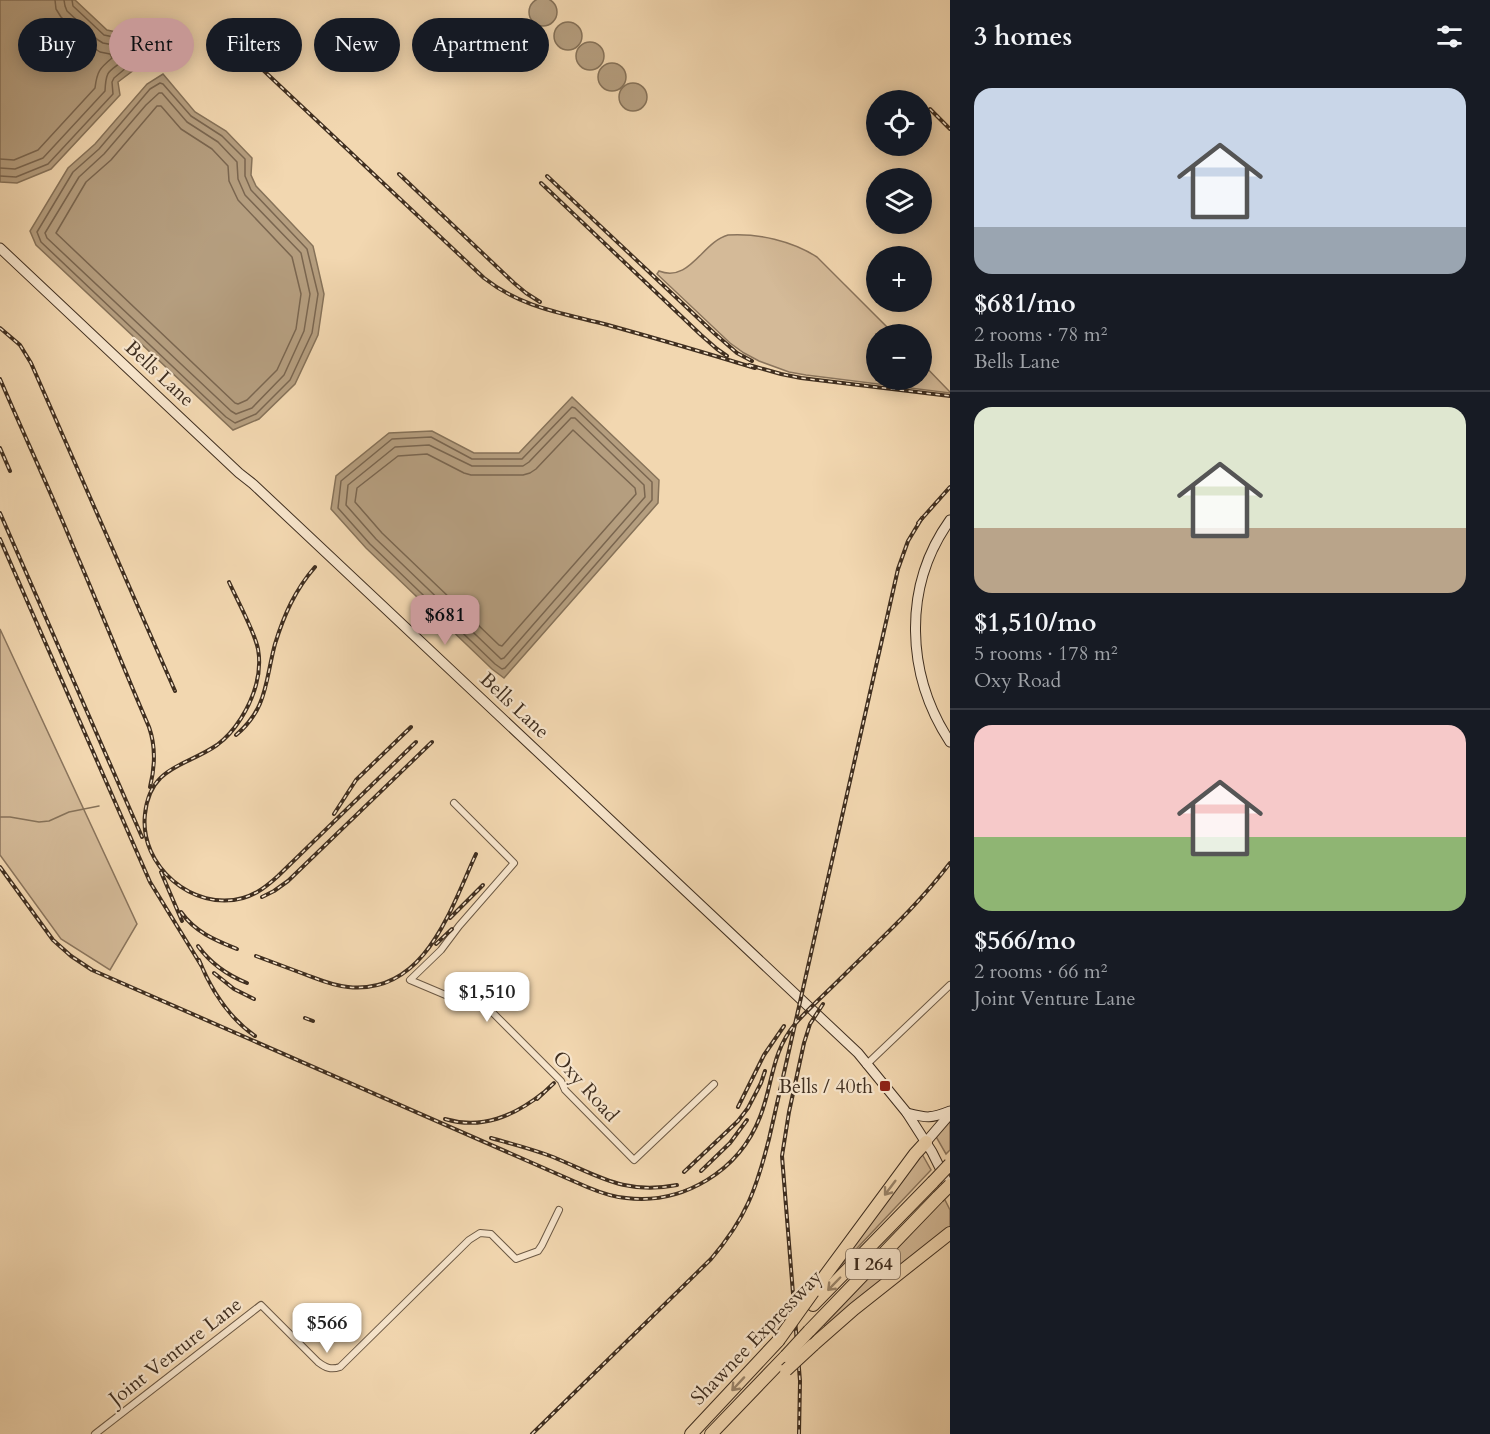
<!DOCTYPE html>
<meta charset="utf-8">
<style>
:root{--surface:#171b24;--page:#242831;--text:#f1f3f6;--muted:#9ea1a6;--line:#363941;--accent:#c59692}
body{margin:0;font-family:Cardo,serif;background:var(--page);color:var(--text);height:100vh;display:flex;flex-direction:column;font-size:22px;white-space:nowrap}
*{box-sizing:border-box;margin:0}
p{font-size:20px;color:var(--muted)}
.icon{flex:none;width:33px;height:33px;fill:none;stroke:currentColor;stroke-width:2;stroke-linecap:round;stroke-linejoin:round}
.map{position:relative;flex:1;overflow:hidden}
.side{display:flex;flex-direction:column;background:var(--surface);width:540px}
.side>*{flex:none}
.guide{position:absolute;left:18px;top:18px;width:570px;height:54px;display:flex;gap:12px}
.tools{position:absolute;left:866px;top:90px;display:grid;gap:12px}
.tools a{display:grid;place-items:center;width:66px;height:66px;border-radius:50%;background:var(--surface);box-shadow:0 3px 15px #0003;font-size:30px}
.price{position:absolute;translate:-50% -51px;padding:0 14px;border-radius:12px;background:#fff;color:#222;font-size:20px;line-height:39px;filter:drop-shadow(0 2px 3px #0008)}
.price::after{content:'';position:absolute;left:50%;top:36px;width:18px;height:14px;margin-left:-9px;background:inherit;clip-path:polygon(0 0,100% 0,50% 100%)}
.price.current{background:var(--accent);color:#111}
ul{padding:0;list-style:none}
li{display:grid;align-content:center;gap:12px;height:318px;padding:0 24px}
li+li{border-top:2px solid var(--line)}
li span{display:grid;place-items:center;height:186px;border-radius:18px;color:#555}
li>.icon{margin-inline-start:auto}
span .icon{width:108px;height:108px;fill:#fffc;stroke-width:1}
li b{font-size:26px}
h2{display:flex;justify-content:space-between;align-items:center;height:72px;padding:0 24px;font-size:26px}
.chip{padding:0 21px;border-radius:27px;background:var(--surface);box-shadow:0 3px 15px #0003;font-size:21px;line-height:54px}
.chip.current{background:var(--accent);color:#111}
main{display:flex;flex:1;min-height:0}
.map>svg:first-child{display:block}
</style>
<main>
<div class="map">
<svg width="950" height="1434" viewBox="0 0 950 1434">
<rect width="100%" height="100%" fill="#f2d7b0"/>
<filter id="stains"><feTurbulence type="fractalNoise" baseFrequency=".00333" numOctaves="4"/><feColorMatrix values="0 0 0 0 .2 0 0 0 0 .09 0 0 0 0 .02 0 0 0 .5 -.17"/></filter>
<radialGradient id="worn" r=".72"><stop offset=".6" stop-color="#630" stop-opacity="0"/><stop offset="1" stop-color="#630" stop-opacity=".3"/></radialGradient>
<g fill="#d4ba98" stroke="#8a745c" stroke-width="1.5">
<path d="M728,235C758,233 792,241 817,257L894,334H876V380H921V362L950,392V393L806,375L789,372L759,361L744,353L730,343L657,274L659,271C690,283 702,242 728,235Z"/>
<path d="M0,629L137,924L110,970L61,939L0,855Z"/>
<path d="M950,1121V1150L946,1154L935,1135Z"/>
<path d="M922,1154L931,1170L825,1282Z"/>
<path d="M944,1198L950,1210V1227L858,1299L826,1327L824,1325Z"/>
</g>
<g fill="#b59e7f" stroke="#867259" stroke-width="1.5">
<circle cx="543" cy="12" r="14"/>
<path d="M0,0H75L107,30L125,34L140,46L139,66L118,82L120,95L51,169L17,183L0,182Z"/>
<circle cx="568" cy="36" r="14"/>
<circle cx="590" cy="56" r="14"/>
<circle cx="612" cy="77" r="14"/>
<path d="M163,74L195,112L226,131L252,158L251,175L256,186L313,246L324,294L318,335L295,384L259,419L233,430L36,245L30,231L68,168L95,144L147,84Z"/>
<circle cx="633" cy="97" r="14"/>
<path d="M572,397L659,480L658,503L504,678L492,669L366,548L331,509L336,476L389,433L432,431L474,453H519Z"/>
</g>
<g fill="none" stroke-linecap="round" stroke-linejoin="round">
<g stroke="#7a6650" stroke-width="1.5">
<path d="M160,83L163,84L191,116L222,136L245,159V176L251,190L307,249L318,294L312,333L290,380L256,414L235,423L226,417L41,242L37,232L73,172L99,149L150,89Z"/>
<path d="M159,93H162L187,122L218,142L237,162L238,179L245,195L301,253L310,294L304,331L284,375L252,408L236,414L231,411L47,238L45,233L79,177L104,154L146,105Z"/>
<path d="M157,106H161L181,129L212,149L228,166L229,181L238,200L292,257L301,294L296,329L277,370L247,400L238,404L235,403L56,233L86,182L111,160Z"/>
<path d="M0,159L14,160L38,150L95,88C97,71 100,68 112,58L110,54L100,52L94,48L61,17L56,9L55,0"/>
<path d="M0,168L15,169L43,158L105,91C106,67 110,73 126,58V52L119,46L103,43L98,40L67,11L65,6L64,0"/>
<path d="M0,176L16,177L48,164L113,94L112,82L114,78L133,62V48L123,39L104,35L73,6L72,0"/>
<path d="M572,407L575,408L652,482V500L505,668L502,669L495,664L370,544L338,508L341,481L392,439L431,437L472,459H522Z"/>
<path d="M571,418H575L644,485L645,497L504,658L501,659L376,539L346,505L348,485L395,447L429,445L472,466H523L529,462Z"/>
<path d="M573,430L635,488L636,494L502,646L499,645L382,533L355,502L357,488L398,456L427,454L464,473L471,475H523L530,473L536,469Z"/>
</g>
<path stroke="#867259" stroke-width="1.5" d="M0,817H10L39,822L49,821L69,812L99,806"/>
<defs>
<g id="street">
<path d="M454,803L514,863L459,926L441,950L410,980L455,999L486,1006L561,1081L565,1090L634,1160L714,1084"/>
<path d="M866,1065L950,985"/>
<path d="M95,1434L261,1305L318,1362C326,1368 331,1370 340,1367L469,1240L480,1233L491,1234L516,1259L538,1251L542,1245L559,1210"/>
</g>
<g id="secondary">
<path d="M0,248L239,473L253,484L858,1053L907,1113L932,1152L950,1188"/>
<path d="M950,520C902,587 906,675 950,742"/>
<path d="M907,1113C927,1118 930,1119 950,1111"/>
<path d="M926,1142L950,1114"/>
</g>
<g id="highway">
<path d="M813,1292L915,1154L926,1142"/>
<path d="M813,1305L933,1182"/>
<path d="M809,1331L938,1197"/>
<path d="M813,1345L854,1309L950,1233"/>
<path d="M691,1434L778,1341"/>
<path d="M711,1434L786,1356"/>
</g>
</defs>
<use href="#street" stroke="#6c5944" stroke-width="8"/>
<use href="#secondary" stroke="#402f20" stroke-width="11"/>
<use href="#highway" stroke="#402f20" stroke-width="14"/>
<use href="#street" stroke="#f7e5cc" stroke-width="6"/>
<use href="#secondary" stroke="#f7e5cc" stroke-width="9"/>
<use href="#highway" stroke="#f2d7b0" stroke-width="12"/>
<defs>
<g id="rail">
<path d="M228,37L484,278C522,308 563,313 608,325C658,339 706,353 755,368"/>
<path d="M930,109L950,129"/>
<path d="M399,174L514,283L526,293L540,302"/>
<path d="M547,176L714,333L737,353L752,361"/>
<path d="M541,183L701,335L717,349L727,356"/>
<path d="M0,328L20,345L31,363L175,691"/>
<path d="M749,365L781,374L801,378L950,396"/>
<path d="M0,379C24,435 50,490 73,546C99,606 123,667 149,727C156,747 155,767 150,787"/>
<path d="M0,448L10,471"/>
<path d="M0,513L142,837"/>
<path d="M918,523L950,487"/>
<path d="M0,539L150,882L201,965"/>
<path d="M229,582C237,600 254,630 258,649C260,660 259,674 256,685C250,707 235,732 217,745C185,767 150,766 145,814C139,866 193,912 243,898C257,894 267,886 278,876L416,742"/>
<path d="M236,735C268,708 265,681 275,644C284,615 295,590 315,567"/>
<path d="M334,814L356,780L411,727"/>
<path d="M0,867L53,940L71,956L92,970L587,1187C599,1192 612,1197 626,1198C683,1205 739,1171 760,1117C773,1084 771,1053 795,1024C808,1009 823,996 837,982C876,943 917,907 950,863"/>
<path d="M161,872L182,921"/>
<path d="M262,897L274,891L288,881L432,742"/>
<path d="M181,912C195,932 215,940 237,949"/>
<path d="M450,918L483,885"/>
<path d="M436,944L452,929"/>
<path d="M198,946C211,964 227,975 247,983"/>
<path d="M256,956C272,962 288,968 304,974C318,979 333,986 348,987C425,995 450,910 476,854"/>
<path d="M199,960C211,990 228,1017 255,1036"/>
<path d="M214,973L234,989L254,999"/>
<path d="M305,1018L313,1021"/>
<path d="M537,1099L554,1083"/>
<path d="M738,1107L764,1055L784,1026"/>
<path d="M445,1119C482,1130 514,1116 543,1093"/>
<path d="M491,1138C512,1144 532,1149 553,1157C599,1176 624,1195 677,1185"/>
<path d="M701,1171L730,1143L747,1120"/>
<path d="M684,1172L738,1121L748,1108L761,1083L765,1071"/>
<path d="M532,1434L711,1259C746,1218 756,1190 769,1139L898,569L908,541L922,518"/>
<path d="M799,1434L800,1381L782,1156L789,1112L804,1043L810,1024L823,1004"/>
</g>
</defs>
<use href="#rail" stroke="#402f20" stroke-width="4"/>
<use href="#rail" stroke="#f7e5cc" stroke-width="1.5" stroke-dasharray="4.5" stroke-linecap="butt"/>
<defs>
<g id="highway-bridge">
<path d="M933,1182L950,1164"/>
<path d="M938,1197L950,1185"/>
<path d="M778,1341L813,1292"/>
<path d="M786,1356L809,1331"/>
<path d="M786,1370L813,1345"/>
</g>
</defs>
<use href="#highway-bridge" stroke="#402f20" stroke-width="14" stroke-linecap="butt"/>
<use href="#highway-bridge" stroke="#f2d7b0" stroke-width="12"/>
</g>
<defs><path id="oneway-shaft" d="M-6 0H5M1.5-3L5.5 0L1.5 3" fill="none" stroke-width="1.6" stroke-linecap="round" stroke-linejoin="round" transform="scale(1.5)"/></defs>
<g stroke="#998368">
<use href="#oneway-shaft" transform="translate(890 1188) rotate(127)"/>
<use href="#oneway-shaft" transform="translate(834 1284) rotate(134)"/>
<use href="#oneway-shaft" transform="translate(738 1384) rotate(133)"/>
</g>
<rect fill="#8f2418" stroke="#f7e5cc" stroke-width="2" x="879" y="1080" width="12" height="12" rx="3"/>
<g text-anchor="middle" stroke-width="4.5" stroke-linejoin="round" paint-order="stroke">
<rect fill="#f7e5cc" stroke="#776654" stroke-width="1.5" x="846" y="1249" width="54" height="30" rx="4.5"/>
<g font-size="18" font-weight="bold" fill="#402f20">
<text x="873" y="1270">I 264</text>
</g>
<g font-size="20" fill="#402f20" stroke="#f7e5cc">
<text transform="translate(160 373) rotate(43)" y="7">Bells Lane</text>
<text transform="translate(515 705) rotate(43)" y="7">Bells Lane</text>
<text transform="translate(586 1086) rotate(48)" y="7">Oxy Road</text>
<text transform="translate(756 1337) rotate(-46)" y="7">Shawnee Expressway</text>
<text transform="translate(175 1351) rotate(-38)" y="7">Joint Venture Lane</text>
</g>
<g font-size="20" fill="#402f20" stroke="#f7e5cc" text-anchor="end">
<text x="873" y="1093">Bells / 40th</text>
</g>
</g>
<rect width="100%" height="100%" filter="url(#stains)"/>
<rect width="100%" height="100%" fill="url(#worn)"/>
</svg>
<div class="tools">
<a><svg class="icon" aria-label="locate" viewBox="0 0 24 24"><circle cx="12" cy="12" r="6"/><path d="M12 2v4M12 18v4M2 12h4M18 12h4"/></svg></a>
<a><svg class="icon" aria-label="layers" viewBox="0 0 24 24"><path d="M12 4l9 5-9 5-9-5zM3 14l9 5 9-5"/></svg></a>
<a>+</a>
<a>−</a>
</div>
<b class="price current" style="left:445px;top:646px">$681</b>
<b class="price" style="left:487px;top:1023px">$1,510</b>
<b class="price" style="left:327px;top:1354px">$566</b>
<div class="guide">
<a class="chip">Buy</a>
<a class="chip current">Rent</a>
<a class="chip">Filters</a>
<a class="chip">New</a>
<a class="chip">Apartment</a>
</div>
</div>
<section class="side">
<h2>3 homes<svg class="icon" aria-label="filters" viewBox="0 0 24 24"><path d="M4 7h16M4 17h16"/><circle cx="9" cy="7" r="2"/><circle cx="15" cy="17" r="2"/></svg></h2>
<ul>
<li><span style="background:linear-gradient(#c9d6e8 75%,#9aa5b1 0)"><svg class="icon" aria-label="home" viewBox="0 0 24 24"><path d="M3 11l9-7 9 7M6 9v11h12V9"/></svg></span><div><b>$681/mo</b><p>2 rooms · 78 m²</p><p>Bells Lane</p></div></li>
<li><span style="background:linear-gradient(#dfe7d0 65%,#b9a48a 0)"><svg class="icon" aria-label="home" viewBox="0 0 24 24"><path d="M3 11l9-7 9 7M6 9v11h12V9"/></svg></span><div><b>$1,510/mo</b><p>5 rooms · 178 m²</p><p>Oxy Road</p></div></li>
<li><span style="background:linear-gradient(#f6c9c9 60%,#8fb573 0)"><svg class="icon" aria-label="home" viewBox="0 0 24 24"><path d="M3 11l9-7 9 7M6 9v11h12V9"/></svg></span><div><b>$566/mo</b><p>2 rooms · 66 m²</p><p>Joint Venture Lane</p></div></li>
</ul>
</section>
</main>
